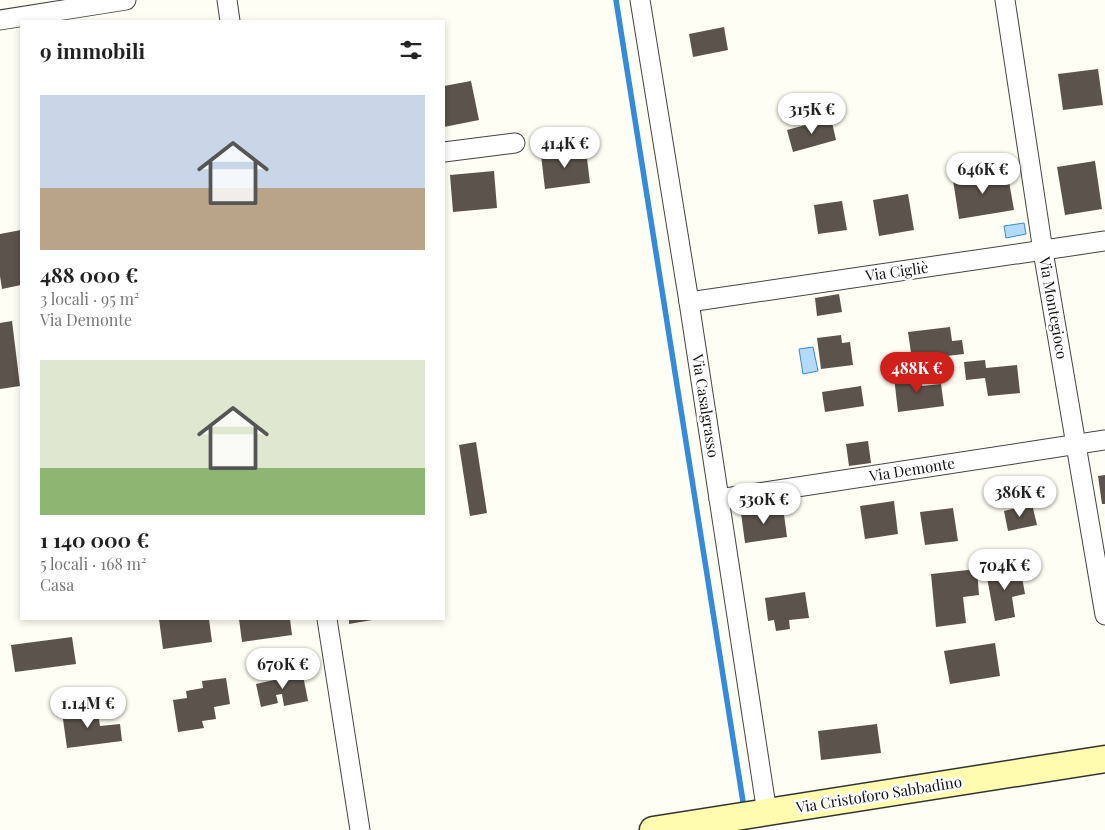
<!DOCTYPE html>
<html lang="it">
<meta charset="utf-8">
<style>
:root{--surface:#fff;--page:#f2f2f2;--text:#222;--muted:#767676;--accent:#cf201b}
body{margin:0;font-family:"Playfair Display",serif;background:var(--page);color:var(--text);height:100vh;display:flex;flex-direction:column;font-size:19px;white-space:nowrap}
*{box-sizing:border-box;margin:0}
p{font-size:16px;color:var(--muted)}
.icon{flex:none;width:28px;height:28px;fill:none;stroke:currentColor;stroke-width:2;stroke-linecap:round;stroke-linejoin:round}
.map{position:relative;flex:1;overflow:hidden}
.sheet{position:absolute;left:20px;top:20px;width:425px;height:600px;display:flex;flex-direction:column;background:var(--surface);border-radius:0px;box-shadow:0 2px 8px #0003}
.sheet>*{flex:none}
.price{position:absolute;translate:-50% -42px;padding:0 11px;border-radius:18px;background:#fff;color:#222;font-size:16px;line-height:32px;filter:drop-shadow(0 1px 2px #0008)}
.price::after{content:'';position:absolute;left:50%;top:30px;width:15px;height:11px;margin-left:-8px;background:inherit;clip-path:polygon(0 0,100% 0,50% 100%)}
.price.active{background:var(--accent);color:#fff}
ul{padding:0;list-style:none}
li{display:grid;align-content:center;gap:10px;height:265px;padding:0 20px}
li span{display:grid;place-items:center;height:155px;border-radius:0px;color:#555}
li>.icon{margin-inline-start:auto}
span .icon{width:90px;height:90px;fill:#fffc;stroke-width:1}
li b{font-size:21px}
h2{display:flex;justify-content:space-between;align-items:center;height:60px;padding:0 20px;font-size:21px}
.map>svg:first-child{display:block}
</style>
<div class="map">
<svg width="1105" height="830" viewBox="0 0 1105 830">
<rect width="100%" height="100%" fill="#fffef4"/>
<g fill="#b4dbfb" stroke="#348bd9">
<path d="M1024,223L1026,234L1006,238L1004,226Z"/>
<path d="M813,347L818,371L803,374L799,349Z"/>
</g>
<g fill="none" stroke-linecap="round" stroke-linejoin="round">
<path stroke="#348bd9" stroke-width="5.5" d="M616,0L744,808"/>
</g>
<g fill="#5b534c">
<path d="M724,27L728,50L693,57L689,34Z"/>
<path d="M1098,69L1103,105L1063,110L1058,74Z"/>
<path d="M471,81L479,120L444,127V86Z"/>
<path d="M831,118L836,140L793,152L787,130Z"/>
<path d="M586,150L590,183L545,189L541,155Z"/>
<path d="M1095,161L1102,209L1065,215L1057,167Z"/>
<path d="M1007,170L1014,210L959,219L953,180Z"/>
<path d="M494,171L497,208L453,212L450,175Z"/>
<path d="M908,194L914,230L879,236L873,200Z"/>
<path d="M842,201L847,230L818,234L814,205Z"/>
<path d="M21,230V285L2,289L0,276V234Z"/>
<path d="M839,294L842,312L817,316L815,298Z"/>
<path d="M12,321L20,386L0,389V323Z"/>
<path d="M950,327L952,341L962,340L964,354L912,360L908,332Z"/>
<path d="M841,335L842,343L850,342L853,365L821,369L817,338Z"/>
<path d="M985,360L986,368L1017,365L1020,393L988,396L985,378L966,380L964,362Z"/>
<path d="M921,373L922,386L941,384L944,406L898,412L894,377Z"/>
<path d="M861,386L864,406L825,412L822,392Z"/>
<path d="M868,441L871,463L849,466L846,444Z"/>
<path d="M476,442L487,513L470,516L459,445Z"/>
<path d="M1105,475V504H1102L1098,476Z"/>
<path d="M894,501L898,534L865,539L860,506Z"/>
<path d="M1032,504L1037,525L1008,531L1004,511Z"/>
<path d="M783,507L787,537L745,543L741,513Z"/>
<path d="M953,508L958,541L925,545L920,512Z"/>
<path d="M1020,566L1025,594L1012,597L1015,617L995,621L986,572Z"/>
<path d="M977,569L979,595L963,597L966,623L936,627L931,574Z"/>
<path d="M805,592L809,618L789,620L790,629L776,631L774,620L768,621L765,598Z"/>
<path d="M159,619H209L212,642L163,649Z"/>
<path d="M239,619H290L292,635L242,642Z"/>
<path d="M349,619H372V620L349,624Z"/>
<path d="M72,637L76,664L15,672L11,645Z"/>
<path d="M995,643L1000,676L950,684L944,651Z"/>
<path d="M302,670L308,701L284,706L282,694L276,695L278,703L261,707L256,684L274,680L273,676Z"/>
<path d="M226,678L230,704L214,707L216,719L202,721L204,728L178,732L173,700L187,698L186,691L203,688L202,681Z"/>
<path d="M97,707L100,726L120,724L122,741L67,748L62,712Z"/>
<path d="M877,724L881,753L821,760L818,731Z"/>
</g>
<g fill="none" stroke-linecap="round" stroke-linejoin="round">
<defs>
<g id="street">
<path d="M227,0L230,21"/>
<path d="M640,0L689,302L767,813"/>
<path d="M1005,0L1043,251L1105,615"/>
<path d="M0,20L126,0"/>
<path d="M444,152L515,143"/>
<path d="M689,302L1105,241"/>
<path d="M719,499L1105,440"/>
<path d="M327,619L360,830"/>
</g>
<path id="secondary" d="M653,830L1105,759"/>
</defs>
<use href="#street" stroke="#444" stroke-width="21"/>
<use href="#secondary" stroke="#333" stroke-width="29"/>
<use href="#street" stroke="#fff" stroke-width="19"/>
<use href="#secondary" stroke="#fffcaf" stroke-width="26"/>
</g>
<g text-anchor="middle" stroke-width="5" stroke-linejoin="round" paint-order="stroke">
<g font-size="15" fill="#111" stroke="#fff">
<text transform="translate(897 272) rotate(-8)" y="5">Via Cigliè</text>
<text transform="translate(1053 308) rotate(80)" y="5">Via Montegioco</text>
<text transform="translate(705 406) rotate(81)" y="5">Via Casalgrasso</text>
<text transform="translate(912 470) rotate(-9)" y="5">Via Demonte</text>
<text transform="translate(879 795) rotate(-9)" y="5">Via Cristoforo Sabbadino</text>
</g>
</g>
</svg>
<b class="price" style="left:812px;top:135px">315K €</b>
<b class="price" style="left:565px;top:169px">414K €</b>
<b class="price" style="left:983px;top:195px">646K €</b>
<b class="price active" style="left:917px;top:394px">488K €</b>
<b class="price" style="left:1020px;top:518px">386K €</b>
<b class="price" style="left:764px;top:525px">530K €</b>
<b class="price" style="left:1005px;top:591px">704K €</b>
<b class="price" style="left:283px;top:690px">670K €</b>
<b class="price" style="left:88px;top:729px">1.14M €</b>
<section class="sheet">
<h2>9 immobili<svg class="icon" aria-label="filters" viewBox="0 0 24 24"><path d="M4 7h16M4 17h16"/><circle cx="9" cy="7" r="2"/><circle cx="15" cy="17" r="2"/></svg></h2>
<ul>
<li><span style="background:linear-gradient(#c9d6e8 60%,#b9a48a 0)"><svg class="icon" aria-label="home" viewBox="0 0 24 24"><path d="M3 11l9-7 9 7M6 9v11h12V9"/></svg></span><div><b>488 000 €</b><p>3 locali · 95 m²</p><p>Via Demonte</p></div></li>
<li><span style="background:linear-gradient(#dfe7d0 70%,#8fb573 0)"><svg class="icon" aria-label="home" viewBox="0 0 24 24"><path d="M3 11l9-7 9 7M6 9v11h12V9"/></svg></span><div><b>1 140 000 €</b><p>5 locali · 168 m²</p><p>Casa</p></div></li>
</ul>
</section>
</div>
